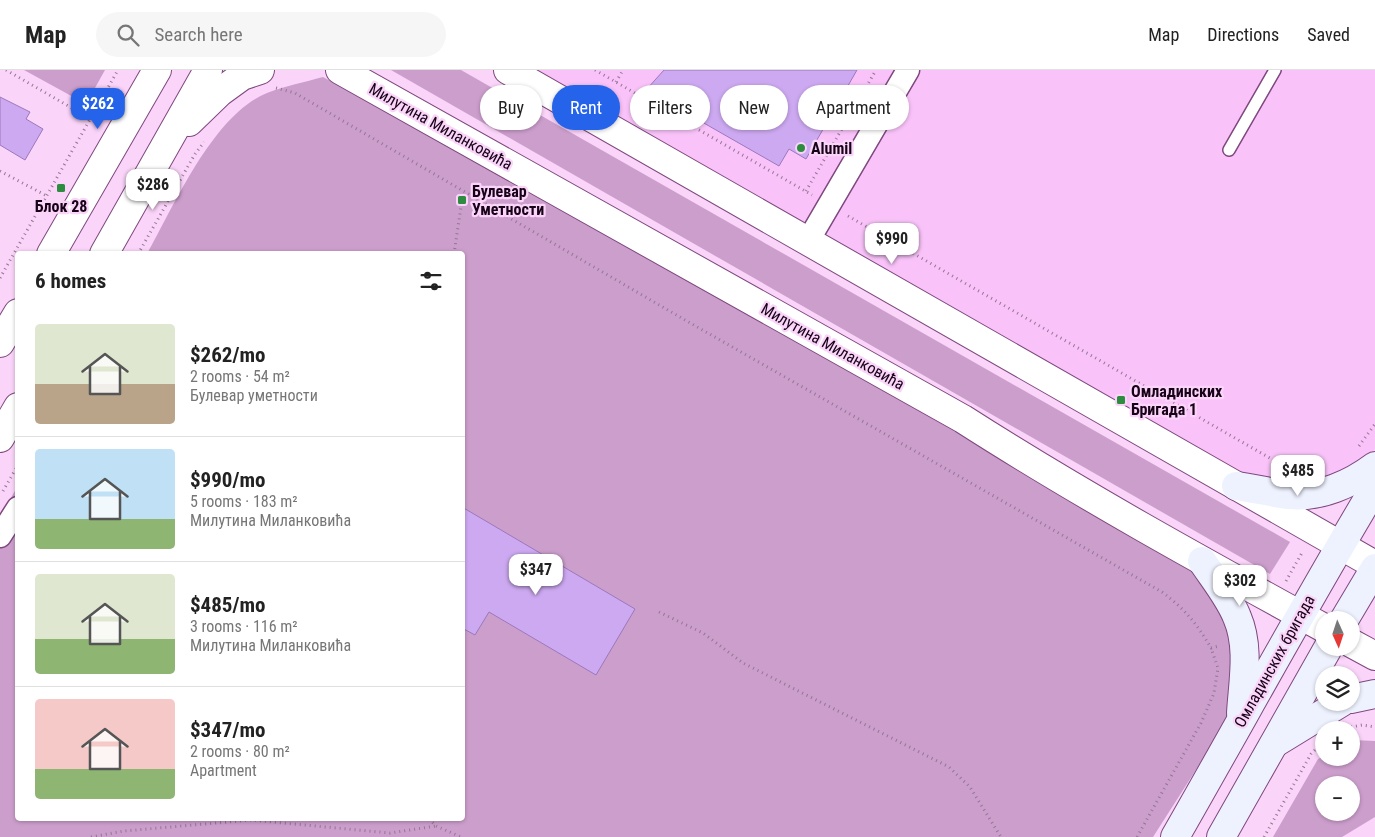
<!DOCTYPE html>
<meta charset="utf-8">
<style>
:root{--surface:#fff;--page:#f6f6f6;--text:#222;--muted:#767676;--line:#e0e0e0;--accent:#2563eb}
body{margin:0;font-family:"Roboto Condensed",sans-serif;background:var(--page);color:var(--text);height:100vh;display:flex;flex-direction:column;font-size:19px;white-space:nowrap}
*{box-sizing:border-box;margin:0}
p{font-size:16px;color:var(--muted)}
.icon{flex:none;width:28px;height:28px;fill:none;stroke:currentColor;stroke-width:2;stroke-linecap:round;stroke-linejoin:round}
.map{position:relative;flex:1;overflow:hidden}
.drawer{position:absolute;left:15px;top:181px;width:450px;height:570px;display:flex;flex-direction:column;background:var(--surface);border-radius:5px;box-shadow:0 1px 4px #0004}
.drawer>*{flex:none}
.banner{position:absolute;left:480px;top:15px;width:475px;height:45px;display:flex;gap:10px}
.needle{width:32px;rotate:177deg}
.buttons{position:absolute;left:1315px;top:541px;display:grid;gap:10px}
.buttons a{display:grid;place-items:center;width:45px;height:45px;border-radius:50%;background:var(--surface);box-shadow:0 1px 4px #0004;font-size:25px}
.price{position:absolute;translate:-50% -42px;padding:0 11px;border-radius:10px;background:#fff;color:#222;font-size:16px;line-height:32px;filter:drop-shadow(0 1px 2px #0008)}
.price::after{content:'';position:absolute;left:50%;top:30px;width:15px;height:11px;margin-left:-8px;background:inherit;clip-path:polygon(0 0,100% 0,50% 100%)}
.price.current{background:var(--accent);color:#fff}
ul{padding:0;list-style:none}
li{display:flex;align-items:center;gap:15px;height:125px;padding:0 20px}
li+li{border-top:1px solid var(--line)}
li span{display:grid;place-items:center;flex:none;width:140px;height:100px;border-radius:5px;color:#555}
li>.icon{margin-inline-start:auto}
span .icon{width:60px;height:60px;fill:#fffc;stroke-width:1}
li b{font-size:21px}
h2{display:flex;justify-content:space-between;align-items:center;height:60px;padding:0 20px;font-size:21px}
.pill{padding:0 18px;border-radius:22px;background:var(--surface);box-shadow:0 1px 4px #0004;font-size:18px;line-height:45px}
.pill.current{background:var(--accent);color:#fff}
header{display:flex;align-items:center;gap:30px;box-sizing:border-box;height:70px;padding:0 25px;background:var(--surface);border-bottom:1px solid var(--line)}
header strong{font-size:24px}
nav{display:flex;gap:28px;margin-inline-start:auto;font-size:18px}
.search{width:350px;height:45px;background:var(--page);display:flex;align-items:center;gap:12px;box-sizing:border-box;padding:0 18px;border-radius:28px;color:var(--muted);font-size:19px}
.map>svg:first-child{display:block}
</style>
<header>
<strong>Map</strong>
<div class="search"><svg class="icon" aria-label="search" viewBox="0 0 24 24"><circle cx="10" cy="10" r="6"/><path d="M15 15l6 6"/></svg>Search here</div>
<nav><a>Map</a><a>Directions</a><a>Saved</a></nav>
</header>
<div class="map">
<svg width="1375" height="767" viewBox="0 0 1375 767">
<rect width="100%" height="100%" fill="#fad4f9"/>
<path fill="#f9c3f9" d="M508,0H1375V379L1361,398L1335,416L1238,413Z"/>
<g fill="#cc9ecc" fill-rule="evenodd">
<path d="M24,0H105L86,34Z"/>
<path d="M391,0H461L1290,472L1270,504Z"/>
<path d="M323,7L509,107L1191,496L1211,522L1236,570L1231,645L1153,767H0V448L17,417L18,749H462V184H147C175,134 213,45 267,23C285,16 305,12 323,7Z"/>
<path d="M1353,670L1375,671V747L1342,767H1273L1318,689L1324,686V688H1351V671ZM1324,715H1351V742H1324Z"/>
</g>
<g fill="#cda9f1" stroke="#9b78bd">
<path d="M664,0H857L806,89L789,79L779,96L646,20Z"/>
<path d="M0,27L30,42L26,49L43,59L25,90L0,75Z"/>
<path d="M462,437L635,539L596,605L489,542L475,565L462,558Z"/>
</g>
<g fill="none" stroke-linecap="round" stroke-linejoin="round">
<defs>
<path id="service" d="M1229,80L1275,0"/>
<g id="minor">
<path d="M808,171L908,0"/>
<path d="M0,466L18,438"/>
</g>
<g id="tertiary">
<path d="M340,0L963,349C1080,424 1202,491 1324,558"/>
<path d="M508,0L1375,495"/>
<path d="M189,52L220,22L242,6L260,0"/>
<path d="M51,184L157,0"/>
<path d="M104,184L208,0"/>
<path d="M0,273L18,243"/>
<path d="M0,368L18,337"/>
<path d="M1351,573L1375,586"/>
</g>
<g id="secondary">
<path d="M1236,416C1253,418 1271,423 1289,425C1320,428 1351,414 1375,396"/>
<path d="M1202,491C1214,509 1229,527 1237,547C1250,577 1243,611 1241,643"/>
<path d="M1344,550L1375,498"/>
<path d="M1351,629L1375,624"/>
<path d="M1275,673L1342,632"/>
<path d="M1175,767C1242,650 1306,532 1375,417"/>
<path d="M1221,767L1328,578"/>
</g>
</defs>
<use href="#service" stroke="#7e487f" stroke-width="14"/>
<use href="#minor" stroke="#7e487f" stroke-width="25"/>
<use href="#tertiary" stroke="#7e487f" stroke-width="30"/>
<use href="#secondary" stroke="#7e487f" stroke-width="30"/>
<g stroke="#947694" stroke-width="3" stroke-dasharray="1 4" stroke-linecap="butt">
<path d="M6,0L91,49"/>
<path d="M595,0L812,125"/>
<path d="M616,12L623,0"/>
<path d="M276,18L295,23L685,250L1162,522C1185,539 1197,554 1211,578L1219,576"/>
<path d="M0,101L47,126"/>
<path d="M806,121L876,0"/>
<path d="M848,146L1289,399"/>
<path d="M138,184L195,84L204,72"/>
<path d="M454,184L462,130L466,123"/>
<path d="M0,208L118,0"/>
<path d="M1359,376L1375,354"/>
<path d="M3,421L18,395"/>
<path d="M1286,511L1303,481"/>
<path d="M659,542L703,563L743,593L949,697L970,717L1001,767"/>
<path d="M1351,657L1362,655L1375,657"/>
<path d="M429,749L436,756L461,767"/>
<path d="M91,767L124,761L251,750L390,763L436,756"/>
<path d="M1137,767L1201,653L1214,623L1218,598L1211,578"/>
<path d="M1264,767L1311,684L1319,676"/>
</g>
<use href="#service" stroke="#fff" stroke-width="11"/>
<use href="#minor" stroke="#fff" stroke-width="22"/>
<use href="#tertiary" stroke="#fff" stroke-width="28"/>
<use href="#secondary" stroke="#eef2fe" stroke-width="28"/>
</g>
<g fill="#2d8c3f" stroke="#fad4f9" stroke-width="2">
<circle cx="801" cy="78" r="5"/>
<rect x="56" y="113" width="10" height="10" rx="2.5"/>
<rect x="457" y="125" width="10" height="10" rx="2.5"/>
<rect x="1116" y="325" width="10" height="10" rx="2.5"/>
</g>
<g text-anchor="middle" stroke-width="4.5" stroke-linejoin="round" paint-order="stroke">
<g font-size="16" fill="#170317" stroke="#fad4f9">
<text transform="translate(441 56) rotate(29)" y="6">Милутина Миланковића</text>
<text transform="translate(833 276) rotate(29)" y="6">Милутина Миланковића</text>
<text transform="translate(1274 591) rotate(-61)" y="6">Омладинских бригада</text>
</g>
<g font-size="16" font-weight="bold" fill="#170317" stroke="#fad4f9" text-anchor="start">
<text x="811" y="84">Alumil</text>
<text x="472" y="127">Булевар<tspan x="472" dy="18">Уметности</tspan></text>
<text x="61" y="142" text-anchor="middle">Блок 28</text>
<text x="1131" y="327">Омладинских<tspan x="1131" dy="18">Бригада 1</tspan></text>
</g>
</g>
</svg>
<div class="buttons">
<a><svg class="needle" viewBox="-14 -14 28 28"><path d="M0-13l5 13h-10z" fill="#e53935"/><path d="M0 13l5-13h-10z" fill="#767676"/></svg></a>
<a><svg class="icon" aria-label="layers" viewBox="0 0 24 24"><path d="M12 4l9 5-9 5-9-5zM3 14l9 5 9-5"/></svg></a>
<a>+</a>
<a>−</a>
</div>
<b class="price current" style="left:98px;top:60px">$262</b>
<b class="price" style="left:153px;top:141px">$286</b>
<b class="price" style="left:892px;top:195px">$990</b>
<b class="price" style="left:1298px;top:427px">$485</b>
<b class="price" style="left:536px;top:526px">$347</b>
<b class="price" style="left:1240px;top:537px">$302</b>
<div class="banner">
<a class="pill">Buy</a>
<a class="pill current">Rent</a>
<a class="pill">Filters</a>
<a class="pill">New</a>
<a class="pill">Apartment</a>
</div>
<section class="drawer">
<h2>6 homes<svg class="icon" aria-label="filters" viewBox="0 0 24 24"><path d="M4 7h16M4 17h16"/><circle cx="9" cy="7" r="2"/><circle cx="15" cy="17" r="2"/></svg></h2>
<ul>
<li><span style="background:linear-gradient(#dfe7d0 60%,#b9a48a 0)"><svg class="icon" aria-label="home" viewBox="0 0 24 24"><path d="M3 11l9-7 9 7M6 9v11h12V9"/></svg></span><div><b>$262/mo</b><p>2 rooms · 54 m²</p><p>Булевар уметности</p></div></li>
<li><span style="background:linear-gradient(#bfe0f5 70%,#8fb573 0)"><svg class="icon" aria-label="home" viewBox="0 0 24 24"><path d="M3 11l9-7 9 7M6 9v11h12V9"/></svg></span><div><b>$990/mo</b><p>5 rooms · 183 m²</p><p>Милутина Миланковића</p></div></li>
<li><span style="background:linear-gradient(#dfe7d0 65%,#8fb573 0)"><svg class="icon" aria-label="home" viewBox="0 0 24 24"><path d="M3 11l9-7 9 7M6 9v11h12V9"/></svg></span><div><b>$485/mo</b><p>3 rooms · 116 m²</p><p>Милутина Миланковића</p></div></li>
<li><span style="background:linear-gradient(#f6c9c9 70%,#8fb573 0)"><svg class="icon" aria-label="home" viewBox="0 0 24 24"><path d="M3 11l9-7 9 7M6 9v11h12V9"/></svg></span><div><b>$347/mo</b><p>2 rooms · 80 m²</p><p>Apartment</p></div></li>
</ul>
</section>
</div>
